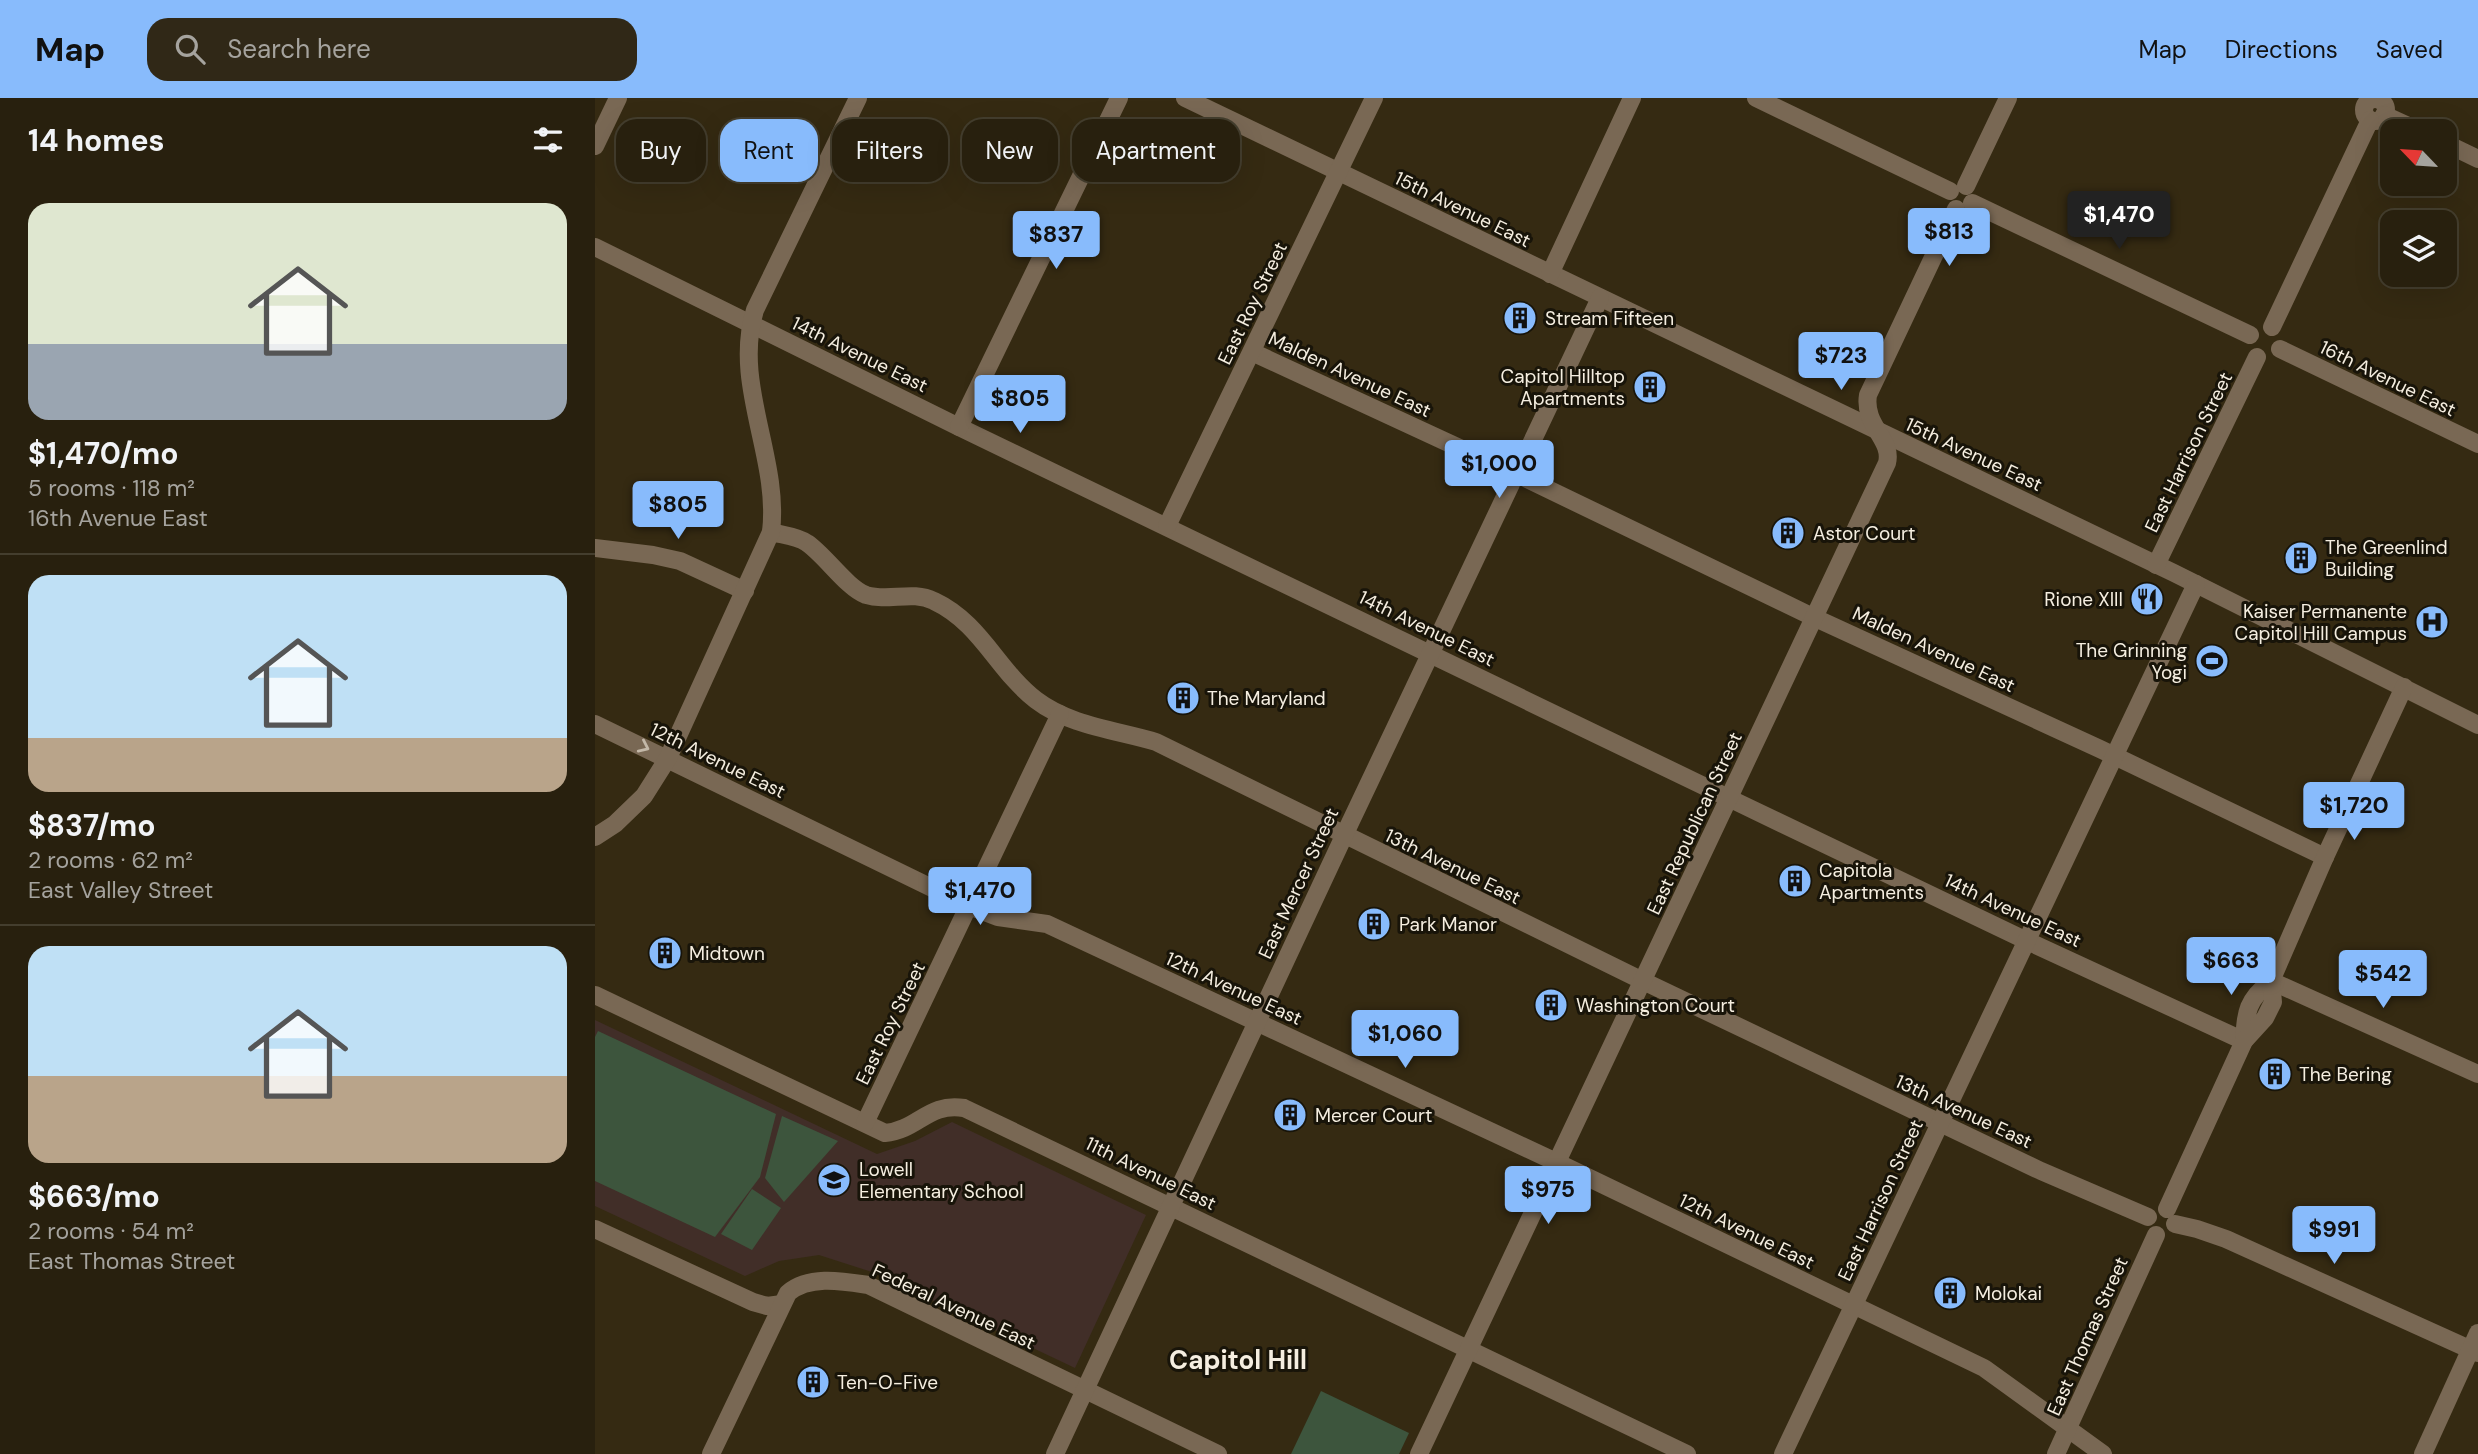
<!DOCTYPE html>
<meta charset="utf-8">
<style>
:root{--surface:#28200e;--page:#302817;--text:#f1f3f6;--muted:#a5a39e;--line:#443e2e;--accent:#88bbfc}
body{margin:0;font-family:"DM Sans",sans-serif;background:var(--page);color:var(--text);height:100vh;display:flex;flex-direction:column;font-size:26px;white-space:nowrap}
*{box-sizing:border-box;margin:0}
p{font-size:23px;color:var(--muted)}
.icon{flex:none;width:38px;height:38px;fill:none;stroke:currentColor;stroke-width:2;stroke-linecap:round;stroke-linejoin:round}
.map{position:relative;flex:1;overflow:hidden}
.sheet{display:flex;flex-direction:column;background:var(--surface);width:595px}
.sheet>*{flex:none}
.banner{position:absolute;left:21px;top:21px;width:665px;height:63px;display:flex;gap:14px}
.needle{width:46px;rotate:295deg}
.buttons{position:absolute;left:1785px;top:21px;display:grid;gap:14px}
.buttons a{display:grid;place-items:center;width:77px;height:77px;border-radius:14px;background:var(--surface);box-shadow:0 7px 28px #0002,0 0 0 2px var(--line);font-size:35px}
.price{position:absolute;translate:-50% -60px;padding:0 16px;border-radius:7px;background:var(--accent);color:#111;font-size:23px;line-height:46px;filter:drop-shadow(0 2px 4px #0008)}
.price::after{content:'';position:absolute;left:50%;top:42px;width:21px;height:16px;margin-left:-10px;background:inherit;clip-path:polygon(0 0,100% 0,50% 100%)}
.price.active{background:#222;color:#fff}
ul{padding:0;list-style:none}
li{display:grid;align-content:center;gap:14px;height:371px;padding:0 28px}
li+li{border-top:2px solid var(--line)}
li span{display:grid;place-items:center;height:217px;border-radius:21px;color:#555}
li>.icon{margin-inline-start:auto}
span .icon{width:126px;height:126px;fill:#fffc;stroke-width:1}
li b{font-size:30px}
h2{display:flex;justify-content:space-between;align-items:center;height:84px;padding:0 28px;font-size:30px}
.pill{padding:0 24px;border-radius:21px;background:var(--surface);box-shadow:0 7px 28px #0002,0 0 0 2px var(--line);font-size:24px;line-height:63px}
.pill.active{background:var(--accent);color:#111}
header{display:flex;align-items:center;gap:42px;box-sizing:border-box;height:98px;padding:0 35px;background:var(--accent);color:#111}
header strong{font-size:33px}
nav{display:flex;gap:38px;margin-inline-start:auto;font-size:24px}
.search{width:490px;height:63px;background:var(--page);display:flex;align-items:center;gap:18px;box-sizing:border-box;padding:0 24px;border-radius:21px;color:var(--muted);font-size:26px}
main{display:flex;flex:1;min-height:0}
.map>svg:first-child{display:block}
</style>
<header>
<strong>Map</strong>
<div class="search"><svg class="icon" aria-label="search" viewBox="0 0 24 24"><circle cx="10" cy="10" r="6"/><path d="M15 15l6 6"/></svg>Search here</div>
<nav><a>Map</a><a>Directions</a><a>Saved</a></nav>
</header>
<main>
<section class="sheet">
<h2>14 homes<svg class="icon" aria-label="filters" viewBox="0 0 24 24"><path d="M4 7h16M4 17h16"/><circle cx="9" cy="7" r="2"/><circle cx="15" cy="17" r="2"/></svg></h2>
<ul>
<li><span style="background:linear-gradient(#dfe7d0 65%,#9aa5b1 0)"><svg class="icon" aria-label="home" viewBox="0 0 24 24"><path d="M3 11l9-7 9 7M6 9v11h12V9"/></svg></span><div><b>$1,470/mo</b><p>5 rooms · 118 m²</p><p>16th Avenue East</p></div></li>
<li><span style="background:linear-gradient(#bfe0f5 75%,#b9a48a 0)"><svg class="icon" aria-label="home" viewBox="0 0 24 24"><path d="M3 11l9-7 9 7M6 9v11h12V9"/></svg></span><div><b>$837/mo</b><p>2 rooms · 62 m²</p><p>East Valley Street</p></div></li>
<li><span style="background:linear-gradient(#bfe0f5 60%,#b9a48a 0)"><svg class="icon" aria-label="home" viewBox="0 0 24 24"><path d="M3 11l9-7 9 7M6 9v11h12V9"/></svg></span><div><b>$663/mo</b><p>2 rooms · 54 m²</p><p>East Thomas Street</p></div></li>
</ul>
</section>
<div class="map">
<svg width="1883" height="1356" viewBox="0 0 1883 1356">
<rect width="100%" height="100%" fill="#352a12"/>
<path fill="#412e28" d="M0,922L282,1056L320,1043L357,1024L551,1117L480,1270L280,1175L224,1157L184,1163L150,1178L0,1108Z"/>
<g fill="#3d553d">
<path d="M3,933L181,1016L165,1079L120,1139L0,1083V939Z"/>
<path d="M187,1018L243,1043L189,1104L170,1080Z"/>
<path d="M157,1091L186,1110L157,1152L126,1136Z"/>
<path d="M726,1293L814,1335L804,1356H696Z"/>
</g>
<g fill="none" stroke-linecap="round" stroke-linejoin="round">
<g stroke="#796854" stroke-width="18">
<path d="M590,0L1579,475L1883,627"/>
<path d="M1161,0L1355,93"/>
<circle cx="1780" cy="12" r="11"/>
<path d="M1789,17L1824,33"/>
<path d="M1850,45L1883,61"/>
<path d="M0,48L23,0"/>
<path d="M1371,88L1413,0"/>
<path d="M1377,105L1655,237"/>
<path d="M0,149L364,329L1146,706L1430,842L1649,943"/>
<path d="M955,176L1037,0"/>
<path d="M1677,229L1775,22"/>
<path d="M1685,251L1883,346"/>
<path d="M657,254L912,372"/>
<path d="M364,329L524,0"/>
<path d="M926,367L1005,200"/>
<path d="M932,381L1218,519L1505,651L1730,759"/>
<path d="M572,428L779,0"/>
<path d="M176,434C187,437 202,438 212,445C230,457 252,490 271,497C294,504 317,492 339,503C386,525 402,572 441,602C475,628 521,632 561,644L1048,883L1446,1073L1553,1119"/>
<path d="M0,450L58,457L85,463L150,493"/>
<path d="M1561,467L1662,259"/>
<path d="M0,626L374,808L403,819L452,826L961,1064L1389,1270L1508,1356"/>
<path d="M0,739L20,726L49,698L73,660L176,434C185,359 137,286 160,212L263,0"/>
<path d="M1676,883L1883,976"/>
<path d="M0,897L290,1035C323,1032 333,1004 369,1010L1092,1356"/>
<path d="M1649,943C1651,913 1652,902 1676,883L1730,759L1809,589"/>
<path d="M270,1025L465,616"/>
<path d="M1572,1111L1649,943L1670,920L1678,904L1676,883"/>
<path d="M1580,1126L1602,1131L1631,1141L1883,1255"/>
<path d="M0,1131L158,1204L172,1208L187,1206"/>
<path d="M116,1356L193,1195C214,1177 247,1183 273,1187L623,1356"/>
<path d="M460,1356L755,725L916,386"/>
<path d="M824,1356L1292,365C1298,341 1268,328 1273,297L1361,111"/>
<path d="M1188,1356L1601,486"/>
<path d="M1461,1356L1561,1137"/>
<path d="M1828,1356L1883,1235"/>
</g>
</g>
<defs><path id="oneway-chevron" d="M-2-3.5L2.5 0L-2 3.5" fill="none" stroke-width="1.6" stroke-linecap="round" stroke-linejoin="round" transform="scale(1.75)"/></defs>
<use stroke="#c3b8a8" href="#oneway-chevron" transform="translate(49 649) rotate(25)"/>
<defs>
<symbol id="building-disc" viewBox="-11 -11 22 22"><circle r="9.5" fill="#88bbfc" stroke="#181409"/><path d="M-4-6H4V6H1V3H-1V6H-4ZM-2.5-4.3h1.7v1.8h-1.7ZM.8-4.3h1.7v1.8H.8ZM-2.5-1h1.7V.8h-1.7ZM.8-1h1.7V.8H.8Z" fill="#111"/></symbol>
<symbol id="restaurant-disc" viewBox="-11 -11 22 22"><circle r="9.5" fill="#88bbfc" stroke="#181409"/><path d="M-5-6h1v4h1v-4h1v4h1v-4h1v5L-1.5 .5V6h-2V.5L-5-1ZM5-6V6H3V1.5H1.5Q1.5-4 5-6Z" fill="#111"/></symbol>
<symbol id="hospital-disc" viewBox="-11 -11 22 22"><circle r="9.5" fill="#88bbfc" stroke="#181409"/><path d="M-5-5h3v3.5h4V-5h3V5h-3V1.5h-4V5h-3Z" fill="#111"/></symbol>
<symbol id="stadium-disc" viewBox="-11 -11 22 22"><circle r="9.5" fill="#88bbfc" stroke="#181409"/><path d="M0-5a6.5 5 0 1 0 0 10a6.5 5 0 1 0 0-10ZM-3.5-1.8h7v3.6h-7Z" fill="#111"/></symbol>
<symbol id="school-disc" viewBox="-11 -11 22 22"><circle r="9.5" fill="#88bbfc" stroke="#181409"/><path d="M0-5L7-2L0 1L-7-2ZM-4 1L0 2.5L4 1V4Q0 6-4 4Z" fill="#111"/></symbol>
</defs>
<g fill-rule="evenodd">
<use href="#building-disc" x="906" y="201" width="38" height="38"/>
<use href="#building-disc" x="1036" y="270" width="38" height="38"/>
<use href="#building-disc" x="1174" y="416" width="38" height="38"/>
<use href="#building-disc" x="1687" y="441" width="38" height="38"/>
<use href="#restaurant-disc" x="1533" y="482" width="38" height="38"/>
<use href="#hospital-disc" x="1818" y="505" width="38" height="38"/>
<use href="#stadium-disc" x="1598" y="544" width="38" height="38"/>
<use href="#building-disc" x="569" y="581" width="38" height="38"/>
<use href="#building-disc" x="1181" y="764" width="38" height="38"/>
<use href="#building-disc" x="760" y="807" width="38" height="38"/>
<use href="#building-disc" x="51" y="836" width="38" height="38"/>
<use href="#building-disc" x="937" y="888" width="38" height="38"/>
<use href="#building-disc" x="1661" y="957" width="38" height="38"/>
<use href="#building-disc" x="676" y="998" width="38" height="38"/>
<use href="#school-disc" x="220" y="1063" width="38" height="38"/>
<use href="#building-disc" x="1336" y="1176" width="38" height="38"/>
<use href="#building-disc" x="199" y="1265" width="38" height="38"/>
</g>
<g text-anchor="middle" stroke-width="6" stroke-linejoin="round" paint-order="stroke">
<g font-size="19" fill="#f5eee0" stroke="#181409">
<text transform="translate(868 111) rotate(26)" y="7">15th Avenue East</text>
<text transform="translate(657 205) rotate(-64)" y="7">East Roy Street</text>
<text transform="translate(265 256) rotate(26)" y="7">14th Avenue East</text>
<text transform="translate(755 276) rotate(25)" y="7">Malden Avenue East</text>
<text transform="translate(1793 280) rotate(26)" y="7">16th Avenue East</text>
<text transform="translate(1593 354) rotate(-64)" y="7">East Harrison Street</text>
<text transform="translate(1379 356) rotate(25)" y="7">15th Avenue East</text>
<text transform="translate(832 530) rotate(26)" y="7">14th Avenue East</text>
<text transform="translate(1339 551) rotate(25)" y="7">Malden Avenue East</text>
<text transform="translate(123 662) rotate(26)" y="7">12th Avenue East</text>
<text transform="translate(1099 725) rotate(-65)" y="7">East Republican Street</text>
<text transform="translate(858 768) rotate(26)" y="7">13th Avenue East</text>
<text transform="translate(703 785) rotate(-65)" y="7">East Mercer Street</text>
<text transform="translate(1418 812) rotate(25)" y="7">14th Avenue East</text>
<text transform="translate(639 890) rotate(25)" y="7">12th Avenue East</text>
<text transform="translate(295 925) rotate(-64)" y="7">East Roy Street</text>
<text transform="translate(1369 1013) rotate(25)" y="7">13th Avenue East</text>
<text transform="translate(556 1075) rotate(26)" y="7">11th Avenue East</text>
<text transform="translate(1285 1102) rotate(-65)" y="7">East Harrison Street</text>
<text transform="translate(1152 1133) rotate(26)" y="7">12th Avenue East</text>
<text transform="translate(359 1208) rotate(25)" y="7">Federal Avenue East</text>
<text transform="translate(1492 1238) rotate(-66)" y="7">East Thomas Street</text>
</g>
<g font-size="19" fill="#f5eee0" stroke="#181409" text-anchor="start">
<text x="950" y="227">Stream Fifteen</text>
<text x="1030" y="285" text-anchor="end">Capitol Hilltop<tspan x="1030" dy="22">Apartments</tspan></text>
<text x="1218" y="442">Astor Court</text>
<text x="1730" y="456">The Greenlind<tspan x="1730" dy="22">Building</tspan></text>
<text x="1528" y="508" text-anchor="end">Rione XIII</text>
<text x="1812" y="520" text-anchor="end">Kaiser Permanente<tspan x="1812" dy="22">Capitol Hill Campus</tspan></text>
<text x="1592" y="559" text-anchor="end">The Grinning<tspan x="1592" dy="22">Yogi</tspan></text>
<text x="612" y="607">The Maryland</text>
<text x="1224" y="779">Capitola<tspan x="1224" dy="22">Apartments</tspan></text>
<text x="804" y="833">Park Manor</text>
<text x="94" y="862">Midtown</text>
<text x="981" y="914">Washington Court</text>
<text x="1704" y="983">The Bering</text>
<text x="720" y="1024">Mercer Court</text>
<text x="264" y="1078">Lowell<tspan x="264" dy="22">Elementary School</tspan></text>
<text x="1380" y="1202">Molokai</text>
<text x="242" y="1291">Ten-O-Five</text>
</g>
<g font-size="26" font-weight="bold" fill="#f5eee0" stroke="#181409">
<text x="643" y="1271">Capitol Hill</text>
</g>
</g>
</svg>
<div class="buttons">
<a><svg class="needle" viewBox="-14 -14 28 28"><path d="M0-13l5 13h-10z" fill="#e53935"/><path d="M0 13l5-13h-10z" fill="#a5a39e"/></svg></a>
<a><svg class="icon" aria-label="layers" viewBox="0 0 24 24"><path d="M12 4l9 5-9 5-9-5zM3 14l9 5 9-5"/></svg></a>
</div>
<b class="price active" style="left:1524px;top:153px">$1,470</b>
<b class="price" style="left:1354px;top:170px">$813</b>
<b class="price" style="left:461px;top:173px">$837</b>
<b class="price" style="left:1246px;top:294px">$723</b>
<b class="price" style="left:425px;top:337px">$805</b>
<b class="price" style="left:904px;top:402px">$1,000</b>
<b class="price" style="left:83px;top:443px">$805</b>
<b class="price" style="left:1759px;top:744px">$1,720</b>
<b class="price" style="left:385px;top:829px">$1,470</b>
<b class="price" style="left:1636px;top:899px">$663</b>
<b class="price" style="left:1788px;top:912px">$542</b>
<b class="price" style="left:810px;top:972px">$1,060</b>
<b class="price" style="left:953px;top:1128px">$975</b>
<b class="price" style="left:1739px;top:1168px">$991</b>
<div class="banner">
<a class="pill">Buy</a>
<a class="pill active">Rent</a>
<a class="pill">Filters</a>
<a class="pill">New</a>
<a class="pill">Apartment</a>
</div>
</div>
</main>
